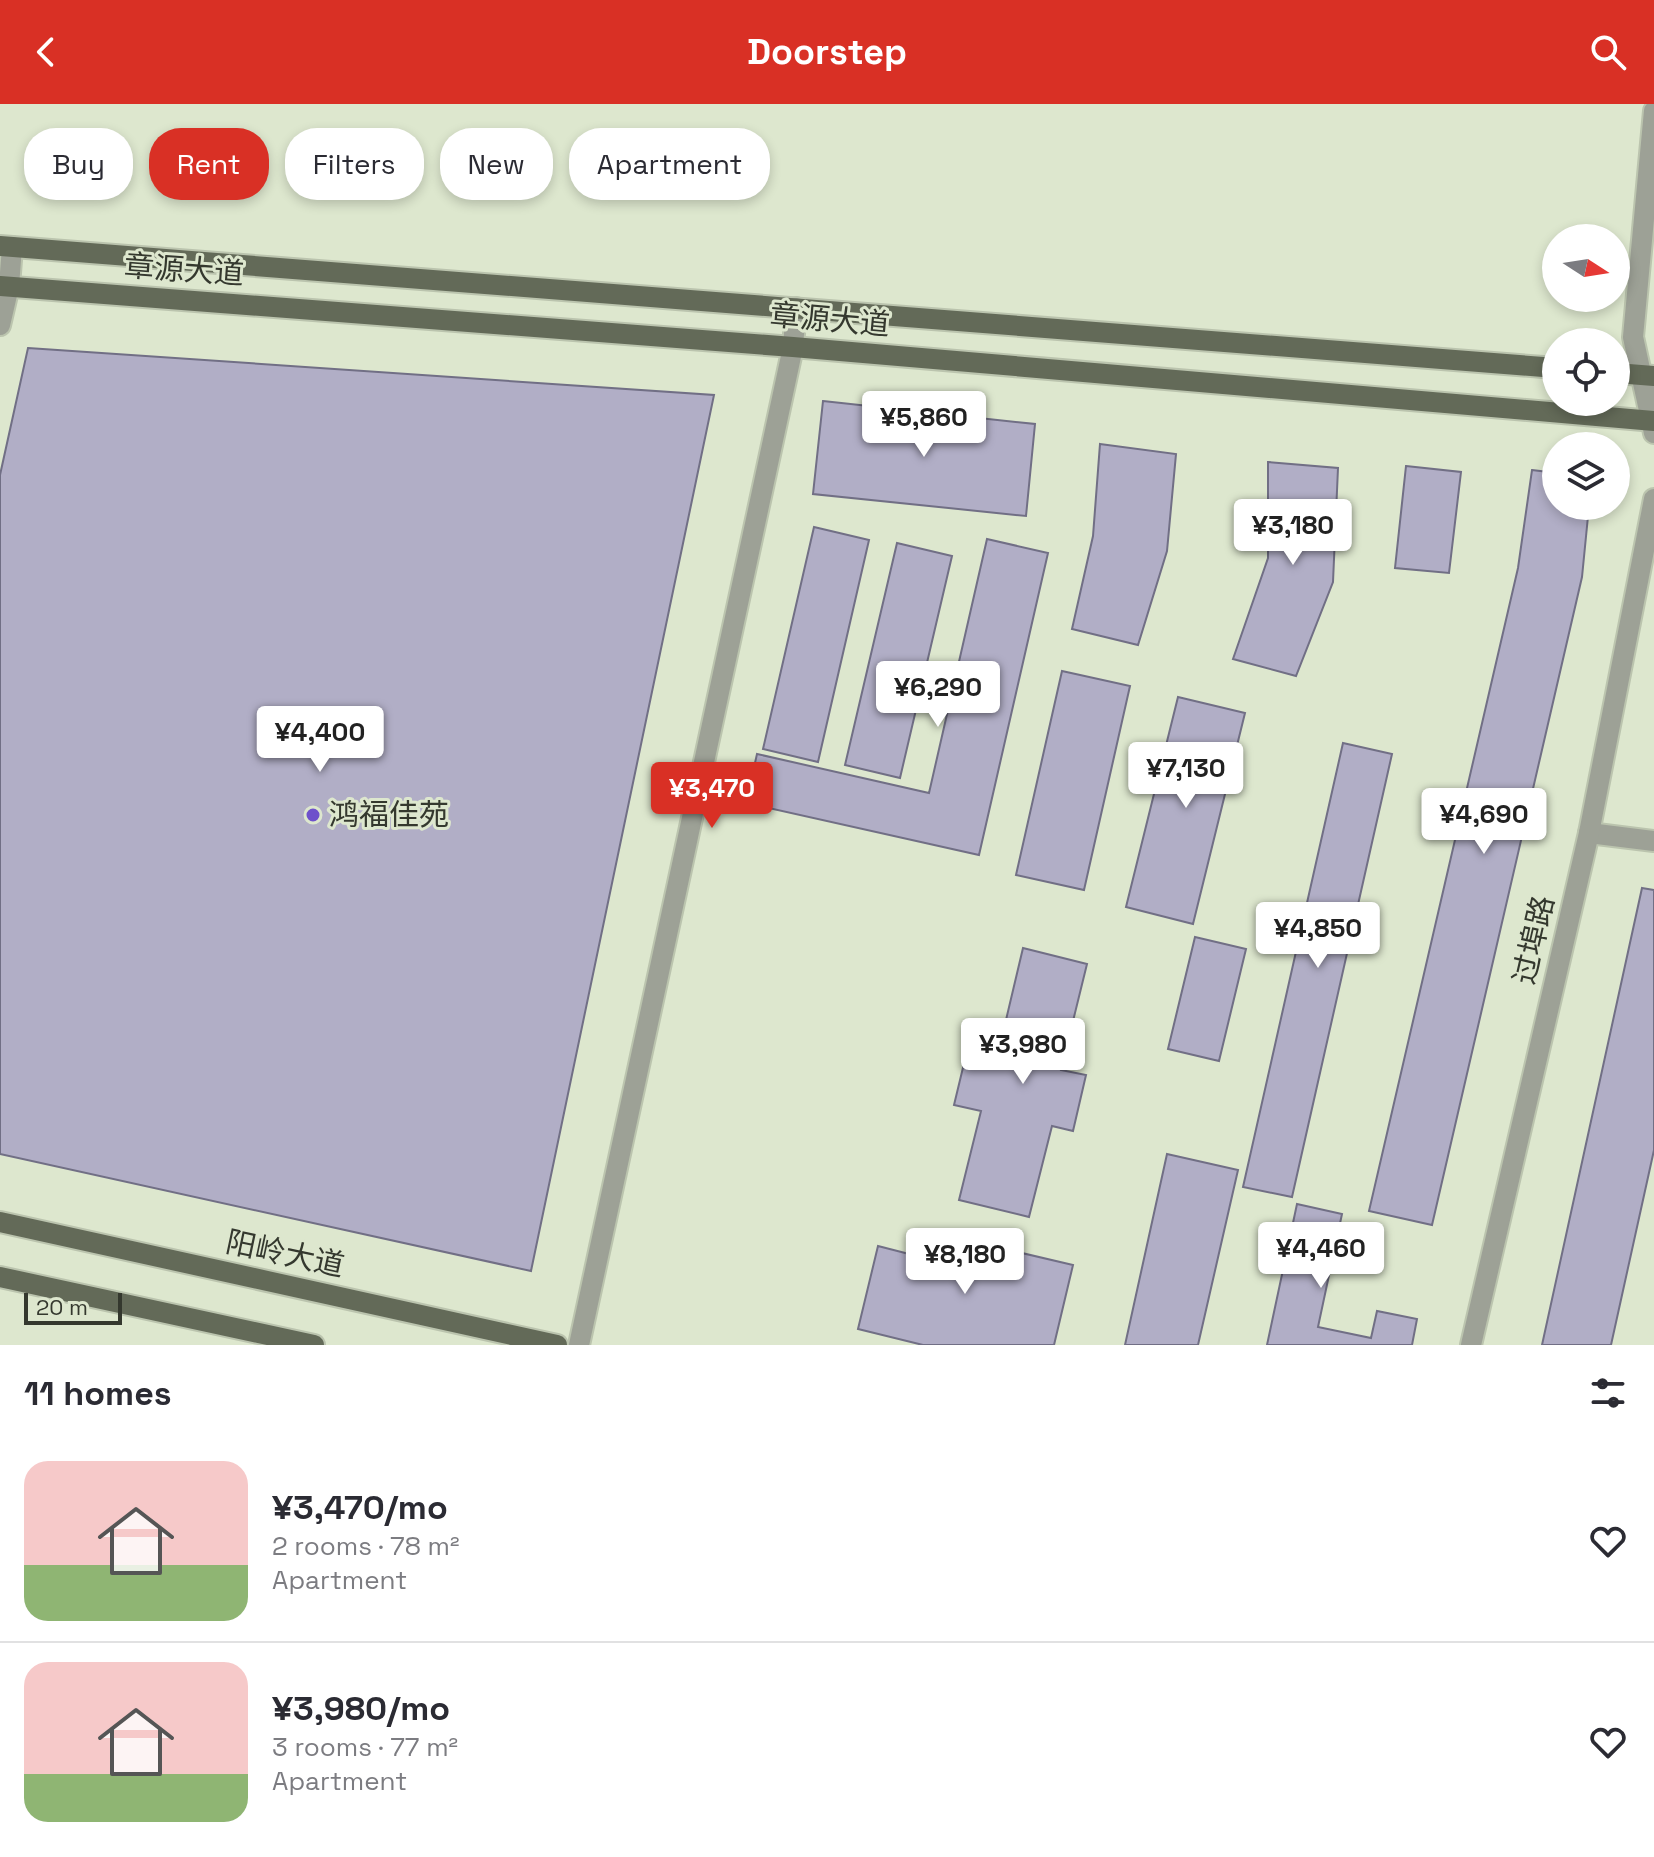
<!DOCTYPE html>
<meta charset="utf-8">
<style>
:root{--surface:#fff;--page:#f2f2f3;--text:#2b2b33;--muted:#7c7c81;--line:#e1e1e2;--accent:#d93025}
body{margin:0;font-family:"Space Grotesk","Noto Sans SC",sans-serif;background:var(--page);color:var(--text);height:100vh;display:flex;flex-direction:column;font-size:30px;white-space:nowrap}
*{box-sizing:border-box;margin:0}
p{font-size:26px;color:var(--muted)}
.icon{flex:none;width:44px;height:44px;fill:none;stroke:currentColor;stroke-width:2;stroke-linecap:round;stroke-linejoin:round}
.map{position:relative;height:1241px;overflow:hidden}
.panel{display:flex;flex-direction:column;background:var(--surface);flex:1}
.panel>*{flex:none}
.hud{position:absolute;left:24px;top:24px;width:800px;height:72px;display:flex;gap:16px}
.needle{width:52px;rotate:102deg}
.fabs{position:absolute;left:1542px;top:120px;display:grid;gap:16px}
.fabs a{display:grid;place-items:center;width:88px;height:88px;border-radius:50%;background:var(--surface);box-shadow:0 4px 12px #0003;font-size:40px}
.scale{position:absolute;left:24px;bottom:20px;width:98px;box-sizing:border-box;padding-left:8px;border:4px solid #34382e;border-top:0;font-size:22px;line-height:28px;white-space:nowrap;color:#34382e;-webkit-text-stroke:6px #dde7ce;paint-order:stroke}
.price{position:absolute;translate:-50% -68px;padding:0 18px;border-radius:8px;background:#fff;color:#222;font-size:26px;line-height:52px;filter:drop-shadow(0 2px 4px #0008)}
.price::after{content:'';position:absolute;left:50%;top:48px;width:24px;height:18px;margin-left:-12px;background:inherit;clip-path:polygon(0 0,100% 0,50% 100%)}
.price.on{background:var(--accent);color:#fff}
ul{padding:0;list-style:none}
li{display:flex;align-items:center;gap:24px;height:200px;padding:0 24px}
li+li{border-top:2px solid var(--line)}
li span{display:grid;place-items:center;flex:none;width:224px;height:160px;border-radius:24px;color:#555}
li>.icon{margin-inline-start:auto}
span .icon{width:96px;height:96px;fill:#fffc;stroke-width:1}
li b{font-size:34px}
h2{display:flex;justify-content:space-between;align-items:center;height:96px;padding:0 24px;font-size:34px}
.chip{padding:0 28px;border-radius:32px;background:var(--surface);box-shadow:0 4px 12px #0003;font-size:28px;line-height:72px}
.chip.on{background:var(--accent);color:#fff}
header{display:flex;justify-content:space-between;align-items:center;height:104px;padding:0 24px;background:var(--accent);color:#fff;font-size:36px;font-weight:700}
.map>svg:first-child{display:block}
</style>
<header><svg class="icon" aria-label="back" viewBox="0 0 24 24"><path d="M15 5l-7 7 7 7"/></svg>Doorstep<svg class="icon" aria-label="search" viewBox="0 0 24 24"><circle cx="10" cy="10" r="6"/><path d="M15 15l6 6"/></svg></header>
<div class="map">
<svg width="1654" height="1241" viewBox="0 0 1654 1241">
<rect width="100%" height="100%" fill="#dde7ce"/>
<g fill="#b1aec6" stroke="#716f85" stroke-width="2">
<path d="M28,244L714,291L531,1167L0,1050V371Z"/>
<path d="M823,297L1035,320L1026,412L813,390Z"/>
<path d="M1100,340L1176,350L1167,447L1138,541L1072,525L1093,432Z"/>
<path d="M1268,358L1338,364L1333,478L1296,572L1233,555L1268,454Z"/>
<path d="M1406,362L1461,368L1449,469L1395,464Z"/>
<path d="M1532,366L1556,369V402H1589L1582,473L1432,1121L1369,1107L1518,464Z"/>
<path d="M814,423L869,436L818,658L763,645Z"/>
<path d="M987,435L1048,449L979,751L746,699L757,650L929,689Z"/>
<path d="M897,439L952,452L900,674L845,661Z"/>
<path d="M1062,567L1130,582L1084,786L1016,771Z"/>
<path d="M1178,593L1245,609L1193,820L1126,803Z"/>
<path d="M1343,639L1392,650L1292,1093L1243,1083Z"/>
<path d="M1642,784L1654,786V1046L1611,1241H1542Z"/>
<path d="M1195,833L1246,845L1219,957L1168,945Z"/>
<path d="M1023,844L1087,860L1061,966L1086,971L1073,1027L1052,1022L1029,1113L959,1096L981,1007L954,1001L967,947L997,954Z"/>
<path d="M1167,1050L1238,1066L1198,1241H1125Z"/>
<path d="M1297,1100L1342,1110L1318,1223L1371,1234L1377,1207L1417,1215L1412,1241H1267Z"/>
<path d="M945,1131L1073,1161L1054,1241H923L858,1225L878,1142L913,1151L916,1138L941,1144Z"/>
</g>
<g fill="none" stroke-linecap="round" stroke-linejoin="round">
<defs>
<g id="tertiary">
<path d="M1654,7L1633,233L1654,329"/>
<path d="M0,221L9,182L12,143"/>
<path d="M1589,729L1654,737"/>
<path d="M579,1241L793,243L796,204"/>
<path d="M1471,1241L1589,729L1654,395"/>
</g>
<g id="primary">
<path d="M0,142L1556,264"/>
<path d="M0,182L793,243L1654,317"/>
<path d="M1616,269L1654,272"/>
<path d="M0,1118L557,1241"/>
<path d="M0,1173L314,1241"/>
</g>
</defs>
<use href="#tertiary" stroke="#bbc4ae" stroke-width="24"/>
<use href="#primary" stroke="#bbc4ae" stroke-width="24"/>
<use href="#tertiary" stroke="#9da196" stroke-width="20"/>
<use href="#primary" stroke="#636a58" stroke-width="20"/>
</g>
<circle fill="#6e51cb" stroke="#dde7ce" stroke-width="3" cx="313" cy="711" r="8"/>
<g text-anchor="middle" stroke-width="6" stroke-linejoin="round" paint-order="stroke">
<g font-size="30" fill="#34382e" stroke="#dde7ce">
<text transform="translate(184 166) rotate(4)" y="10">章源大道</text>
<text transform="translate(830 216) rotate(5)" y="10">章源大道</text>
<text transform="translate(1534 836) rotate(-77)" y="10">过埠路</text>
<text transform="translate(285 1150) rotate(12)" y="10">阳岭大道</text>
</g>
<g font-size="30" fill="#34382e" stroke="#dde7ce" text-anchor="start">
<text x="329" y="721">鸿福佳苑</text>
</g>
</g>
</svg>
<div class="fabs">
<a><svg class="needle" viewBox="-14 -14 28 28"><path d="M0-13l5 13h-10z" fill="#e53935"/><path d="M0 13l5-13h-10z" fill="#7c7c81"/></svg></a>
<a><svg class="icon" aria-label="locate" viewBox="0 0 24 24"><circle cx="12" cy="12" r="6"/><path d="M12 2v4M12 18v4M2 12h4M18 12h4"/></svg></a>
<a><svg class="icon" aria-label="layers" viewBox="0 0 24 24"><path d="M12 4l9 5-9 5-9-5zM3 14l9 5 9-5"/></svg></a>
</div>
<div class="scale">20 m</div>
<b class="price" style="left:924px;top:355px">¥5,860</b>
<b class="price" style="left:1293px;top:463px">¥3,180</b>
<b class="price" style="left:938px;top:625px">¥6,290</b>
<b class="price" style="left:320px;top:670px">¥4,400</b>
<b class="price" style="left:1186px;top:706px">¥7,130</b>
<b class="price on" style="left:712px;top:726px">¥3,470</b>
<b class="price" style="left:1484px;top:752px">¥4,690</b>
<b class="price" style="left:1318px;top:866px">¥4,850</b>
<b class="price" style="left:1023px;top:982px">¥3,980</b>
<b class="price" style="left:1321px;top:1186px">¥4,460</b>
<b class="price" style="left:965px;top:1192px">¥8,180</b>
<div class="hud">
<a class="chip">Buy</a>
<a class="chip on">Rent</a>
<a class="chip">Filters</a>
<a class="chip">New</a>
<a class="chip">Apartment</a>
</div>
</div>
<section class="panel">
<h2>11 homes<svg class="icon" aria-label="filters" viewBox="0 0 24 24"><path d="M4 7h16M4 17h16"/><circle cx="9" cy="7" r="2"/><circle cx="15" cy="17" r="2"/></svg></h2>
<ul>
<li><span style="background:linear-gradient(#f6c9c9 65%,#8fb573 0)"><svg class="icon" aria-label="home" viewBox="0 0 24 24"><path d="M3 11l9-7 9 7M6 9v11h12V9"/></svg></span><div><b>¥3,470/mo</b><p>2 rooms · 78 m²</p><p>Apartment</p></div><svg class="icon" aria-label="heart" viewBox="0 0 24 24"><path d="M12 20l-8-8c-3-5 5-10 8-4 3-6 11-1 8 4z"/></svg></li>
<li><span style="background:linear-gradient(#f6c9c9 70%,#8fb573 0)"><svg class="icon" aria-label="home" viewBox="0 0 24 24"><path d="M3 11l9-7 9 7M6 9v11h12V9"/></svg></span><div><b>¥3,980/mo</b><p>3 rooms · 77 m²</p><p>Apartment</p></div><svg class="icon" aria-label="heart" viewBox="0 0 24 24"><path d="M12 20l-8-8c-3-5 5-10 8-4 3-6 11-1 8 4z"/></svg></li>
</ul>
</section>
